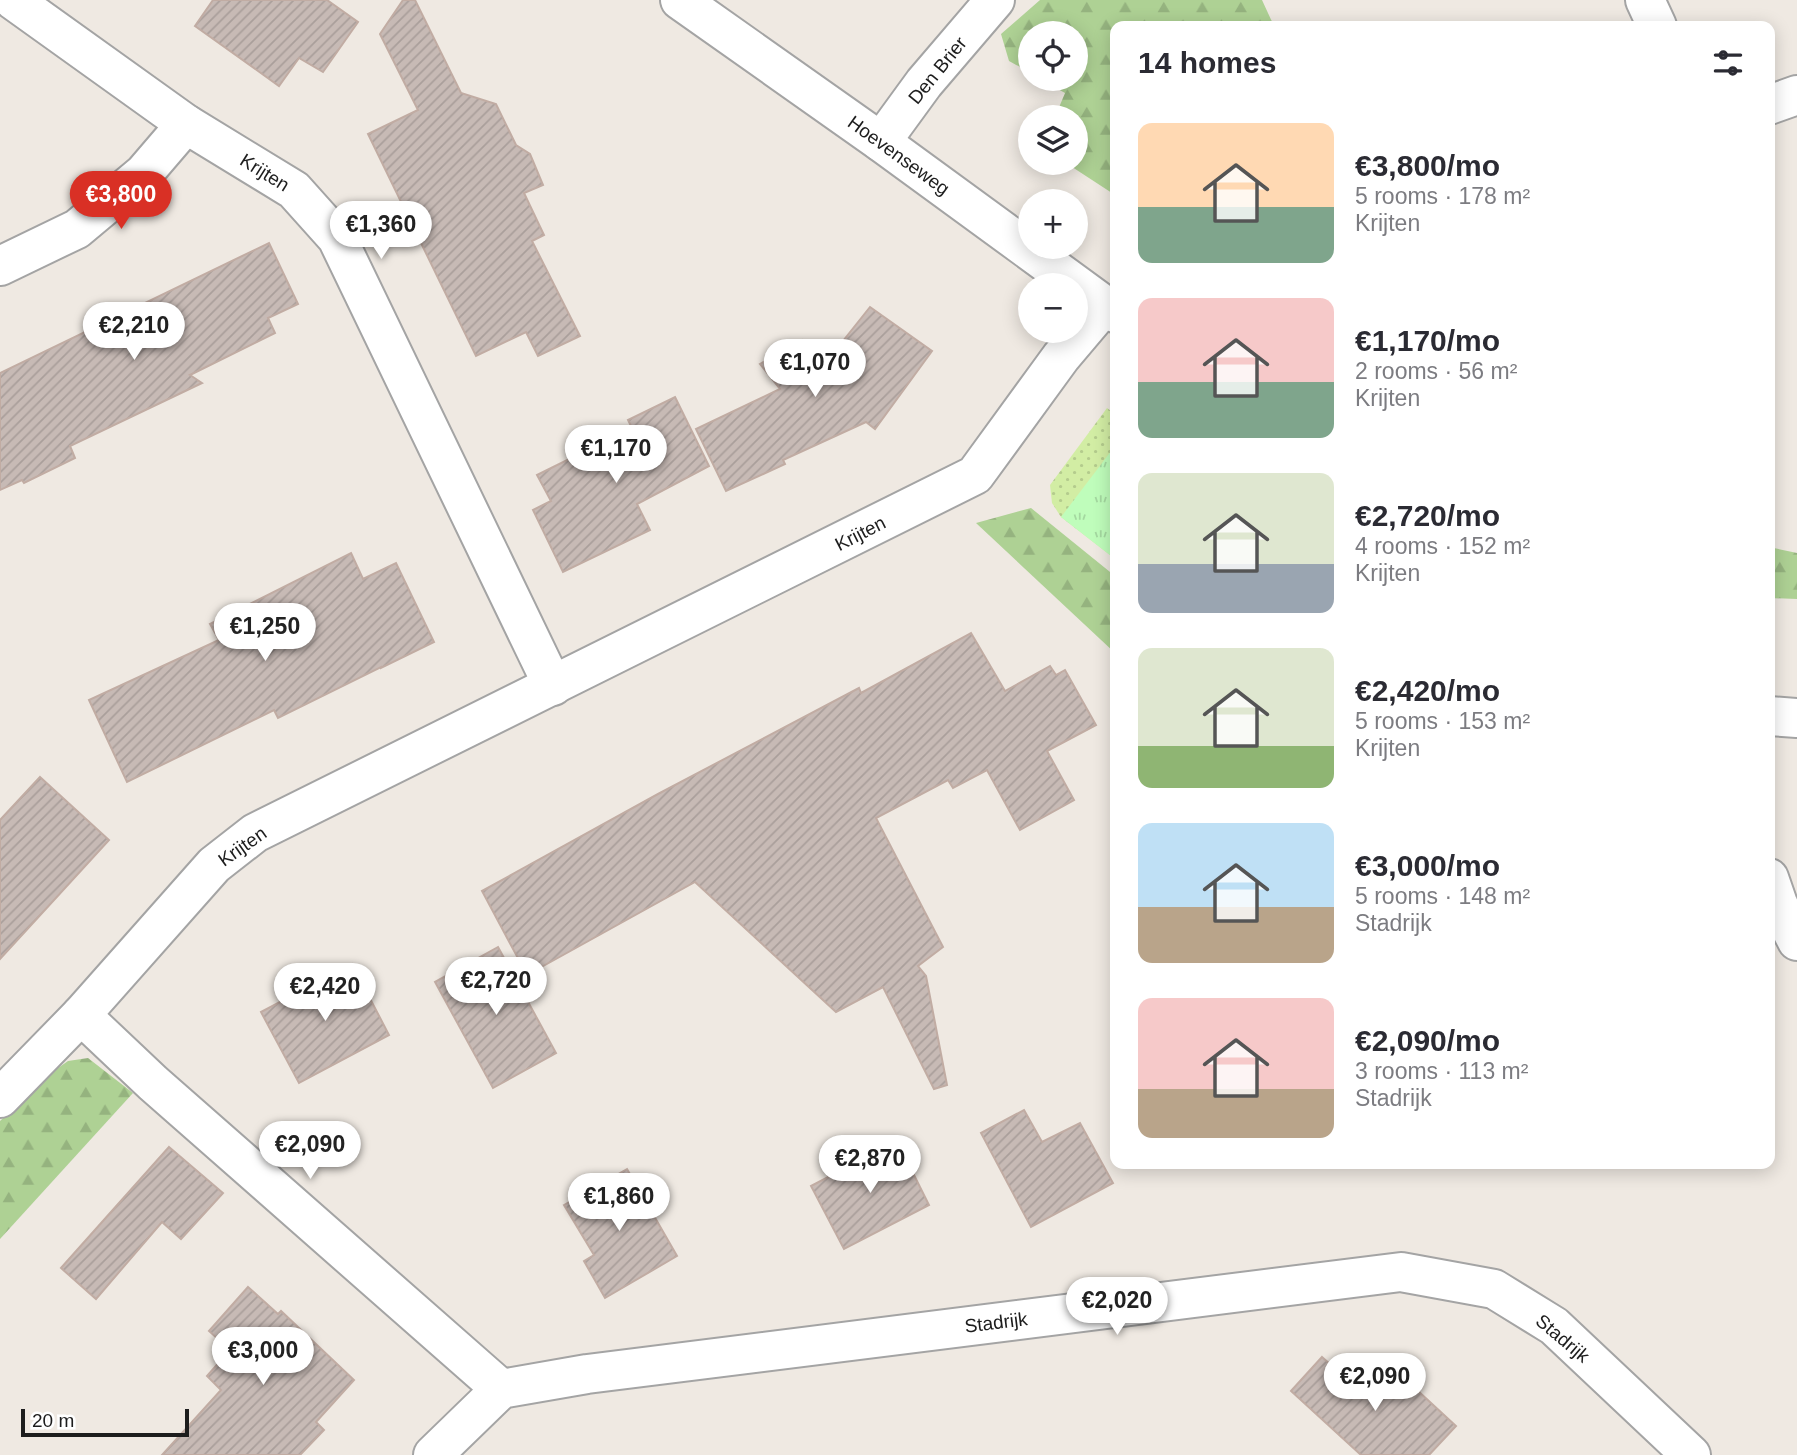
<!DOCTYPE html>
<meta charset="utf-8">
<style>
:root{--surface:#fff;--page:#f2f2f3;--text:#2b2b33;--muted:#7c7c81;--accent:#d93025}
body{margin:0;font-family:Arial,sans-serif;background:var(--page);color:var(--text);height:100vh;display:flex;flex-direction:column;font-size:26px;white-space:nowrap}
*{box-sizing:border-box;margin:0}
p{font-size:23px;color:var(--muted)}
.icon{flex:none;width:38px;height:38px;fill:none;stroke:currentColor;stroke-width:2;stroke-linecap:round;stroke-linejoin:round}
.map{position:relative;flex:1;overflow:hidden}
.drawer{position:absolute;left:1110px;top:21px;width:665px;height:1148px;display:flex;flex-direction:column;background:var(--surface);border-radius:14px;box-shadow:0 4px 18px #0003}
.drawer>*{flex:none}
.tools{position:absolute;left:1018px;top:21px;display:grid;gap:14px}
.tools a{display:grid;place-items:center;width:70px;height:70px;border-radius:50%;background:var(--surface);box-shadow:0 4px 18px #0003;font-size:35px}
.scale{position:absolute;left:21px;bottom:18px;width:168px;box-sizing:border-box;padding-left:7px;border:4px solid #1d1d1d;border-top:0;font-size:19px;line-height:24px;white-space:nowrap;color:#1d1d1d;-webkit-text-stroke:5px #fff;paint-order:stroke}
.price{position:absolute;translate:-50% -60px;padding:0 16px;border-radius:24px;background:#fff;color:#222;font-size:23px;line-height:46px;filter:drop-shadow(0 2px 4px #0008)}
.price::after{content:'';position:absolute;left:50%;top:42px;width:21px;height:16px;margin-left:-10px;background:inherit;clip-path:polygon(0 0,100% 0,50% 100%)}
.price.active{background:var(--accent);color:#fff}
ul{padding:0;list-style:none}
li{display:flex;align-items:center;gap:21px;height:175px;padding:0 28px}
li span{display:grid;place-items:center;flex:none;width:196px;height:140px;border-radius:14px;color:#555}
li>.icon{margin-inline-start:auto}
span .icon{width:84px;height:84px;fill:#fffc;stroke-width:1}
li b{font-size:30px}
h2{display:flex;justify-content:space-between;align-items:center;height:84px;padding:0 28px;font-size:30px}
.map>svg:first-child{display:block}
</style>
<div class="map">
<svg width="1797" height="1455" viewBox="0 0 1797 1455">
<defs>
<pattern id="grass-dots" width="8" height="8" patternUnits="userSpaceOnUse" patternTransform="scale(1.75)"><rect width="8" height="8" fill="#d2eda4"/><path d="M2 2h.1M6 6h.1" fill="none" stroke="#b4cb8d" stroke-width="1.8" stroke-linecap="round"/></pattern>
<pattern id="forest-firs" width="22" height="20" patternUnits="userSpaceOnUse" patternTransform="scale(1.75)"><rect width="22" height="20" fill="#aed194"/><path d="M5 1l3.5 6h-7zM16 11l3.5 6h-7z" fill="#95b37f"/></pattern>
<pattern id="park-tufts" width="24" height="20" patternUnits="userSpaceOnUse" patternTransform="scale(1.75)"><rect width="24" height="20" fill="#bffdbb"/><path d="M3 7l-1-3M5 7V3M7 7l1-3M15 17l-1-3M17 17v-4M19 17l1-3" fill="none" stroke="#a4d8a0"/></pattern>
<pattern id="building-hatch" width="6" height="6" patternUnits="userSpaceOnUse" patternTransform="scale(1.75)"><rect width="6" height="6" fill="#c7bab5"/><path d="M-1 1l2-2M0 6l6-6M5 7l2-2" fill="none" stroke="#aa9f9b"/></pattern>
</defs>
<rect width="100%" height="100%" fill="#efe9e2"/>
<path fill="url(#grass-dots)" d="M1107,408L1115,414V559L1061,517L1052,503L1050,485Z"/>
<g fill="url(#forest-firs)">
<path d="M1040,0H1262L1274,26H1115V195L1066,163H1076V117H1055L1065,93L1040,79H1076V33H1031V73L1009,61L1001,34Z"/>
<path d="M1031,508L1115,576V653L976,523Z"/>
<path d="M1769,547L1797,553V599L1769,598Z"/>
<path d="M88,1058L133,1093L0,1239V1121L51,1073L68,1061Z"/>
</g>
<path fill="url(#park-tufts)" d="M1115,446V559L1061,517Z"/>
<g fill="url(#building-hatch)" stroke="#c1aca3" stroke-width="2">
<path d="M213,0H327L358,22L323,72L299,58L279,86L195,26Z"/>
<path d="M403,0H415L461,93L496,104L516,145L530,154L543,185L524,193L544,235L532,241L580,336L538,356L526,332L476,356L368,134L418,110L380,34Z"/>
<path d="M269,243L298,304L268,318L275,333L190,375L202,383L70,446L75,458L24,483L22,480L0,490V373Z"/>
<path d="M870,307L932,351L875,429L866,422L783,460L785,464L726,491L696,429L780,389L760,364L802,340L827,361Z"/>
<path d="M675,397L709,466L637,504L650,530L563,572L533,510L551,501L537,475L632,428L628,420Z"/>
<path d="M351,553L363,579L396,563L434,642L381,668V667L278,718L274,710L127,782L89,700L219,640L210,624Z"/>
<path d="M971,633L1005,691L1050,666L1056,675L1065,670L1096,725L1047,751L1074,800L1020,830L987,770L953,788L948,780L876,818L943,947L918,966L926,976L947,1085L934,1089L883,987L836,1012L695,882L527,975L482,891L658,794L859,688L861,693Z"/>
<path d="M40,777L109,840L0,959V820Z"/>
<path d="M498,947L556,1053L493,1088L435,982Z"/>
<path d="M352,964L389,1035L299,1083L261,1012Z"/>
<path d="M1024,1110L1042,1142L1080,1123L1113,1183L1031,1227L981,1133Z"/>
<path d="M897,1141L929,1205L844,1249L811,1186Z"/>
<path d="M169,1147L223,1193L181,1239L162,1222L96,1299L61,1268Z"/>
<path d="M627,1169L677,1256L605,1298L584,1261L594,1255L564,1205Z"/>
<path d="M248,1287L278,1314L281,1311L354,1380L316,1422L324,1430L300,1455H162L221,1390L207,1376L230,1350L209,1331Z"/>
<path d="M1322,1357L1366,1396L1392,1367L1456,1426L1429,1455H1361L1291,1391Z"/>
</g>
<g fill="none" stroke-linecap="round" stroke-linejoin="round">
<defs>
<g id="minor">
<path d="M13,0L186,124L294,190L337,238L553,686"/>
<path d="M1645,0L1657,26"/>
<path d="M1769,105L1797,95"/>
<path d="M881,142L924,83L995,0"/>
<path d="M0,266L77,229L144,173L186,124"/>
<path d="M1769,878L1778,904L1797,941"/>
<path d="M81,1015L153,1083L501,1389"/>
<path d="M0,1098L81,1015L214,865L255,833L975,475L1061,357L1105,305"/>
<path d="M433,1455L501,1389L587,1374L1401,1272L1494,1289L1554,1326L1691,1455"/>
</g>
<g id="tertiary">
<path d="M680,0L881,142L1115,313"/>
<path d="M1769,716L1797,718"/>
</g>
</defs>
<use href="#minor" stroke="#a4a4a4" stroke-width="42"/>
<use href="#tertiary" stroke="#a4a4a4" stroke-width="42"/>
<use href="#minor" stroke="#fff" stroke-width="38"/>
<use href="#tertiary" stroke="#fff" stroke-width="38"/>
</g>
<g text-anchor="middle" stroke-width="5" stroke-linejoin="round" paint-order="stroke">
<g font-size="19" fill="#1d1d1d" stroke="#fff">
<text transform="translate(937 70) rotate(-51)" y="7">Den Brier</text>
<text transform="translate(899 155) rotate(36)" y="7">Hoevenseweg</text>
<text transform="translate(265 172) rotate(32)" y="7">Krijten</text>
<text transform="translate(860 533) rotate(-27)" y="7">Krijten</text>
<text transform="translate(242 846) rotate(-35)" y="7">Krijten</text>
<text transform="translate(996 1322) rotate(-7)" y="7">Stadrijk</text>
<text transform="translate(1563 1338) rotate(40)" y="7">Stadrijk</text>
</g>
</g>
</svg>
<div class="tools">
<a><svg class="icon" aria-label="locate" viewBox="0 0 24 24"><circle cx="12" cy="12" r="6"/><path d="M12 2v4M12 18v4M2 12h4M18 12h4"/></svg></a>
<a><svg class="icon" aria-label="layers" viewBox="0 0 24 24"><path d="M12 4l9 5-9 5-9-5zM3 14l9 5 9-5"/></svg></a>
<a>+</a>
<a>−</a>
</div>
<div class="scale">20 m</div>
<b class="price active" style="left:121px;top:231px">€3,800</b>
<b class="price" style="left:381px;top:261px">€1,360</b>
<b class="price" style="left:134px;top:362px">€2,210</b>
<b class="price" style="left:815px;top:399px">€1,070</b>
<b class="price" style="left:616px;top:485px">€1,170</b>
<b class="price" style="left:265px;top:663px">€1,250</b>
<b class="price" style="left:496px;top:1017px">€2,720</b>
<b class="price" style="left:325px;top:1023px">€2,420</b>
<b class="price" style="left:310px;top:1181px">€2,090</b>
<b class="price" style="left:870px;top:1195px">€2,870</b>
<b class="price" style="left:619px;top:1233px">€1,860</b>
<b class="price" style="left:1117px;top:1337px">€2,020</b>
<b class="price" style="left:263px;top:1387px">€3,000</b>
<b class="price" style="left:1375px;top:1413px">€2,090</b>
<section class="drawer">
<h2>14 homes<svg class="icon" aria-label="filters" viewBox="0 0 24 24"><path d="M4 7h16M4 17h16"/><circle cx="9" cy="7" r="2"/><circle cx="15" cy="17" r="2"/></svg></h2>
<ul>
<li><span style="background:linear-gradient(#ffd9b3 60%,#7fa58c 0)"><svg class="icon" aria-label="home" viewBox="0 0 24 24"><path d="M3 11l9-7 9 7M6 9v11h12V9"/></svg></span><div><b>€3,800/mo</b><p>5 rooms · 178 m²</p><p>Krijten</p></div></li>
<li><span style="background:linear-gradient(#f6c9c9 60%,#7fa58c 0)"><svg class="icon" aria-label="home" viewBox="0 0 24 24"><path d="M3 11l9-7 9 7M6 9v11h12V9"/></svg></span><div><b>€1,170/mo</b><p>2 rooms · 56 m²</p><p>Krijten</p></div></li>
<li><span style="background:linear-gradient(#dfe7d0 65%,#9aa5b1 0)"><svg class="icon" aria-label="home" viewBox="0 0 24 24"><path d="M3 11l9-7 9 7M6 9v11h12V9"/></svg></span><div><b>€2,720/mo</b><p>4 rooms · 152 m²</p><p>Krijten</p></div></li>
<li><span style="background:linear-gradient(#dfe7d0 70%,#8fb573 0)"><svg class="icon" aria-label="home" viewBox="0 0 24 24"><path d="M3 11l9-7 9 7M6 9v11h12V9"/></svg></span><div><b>€2,420/mo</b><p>5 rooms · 153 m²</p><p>Krijten</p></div></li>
<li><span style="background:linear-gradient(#bfe0f5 60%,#b9a48a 0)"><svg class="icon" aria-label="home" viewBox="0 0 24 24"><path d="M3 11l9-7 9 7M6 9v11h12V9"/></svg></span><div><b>€3,000/mo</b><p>5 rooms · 148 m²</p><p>Stadrijk</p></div></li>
<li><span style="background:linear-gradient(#f6c9c9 65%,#b9a48a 0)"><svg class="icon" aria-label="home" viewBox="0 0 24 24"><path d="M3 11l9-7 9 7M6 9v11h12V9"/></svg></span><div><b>€2,090/mo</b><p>3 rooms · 113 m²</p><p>Stadrijk</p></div></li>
</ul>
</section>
</div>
